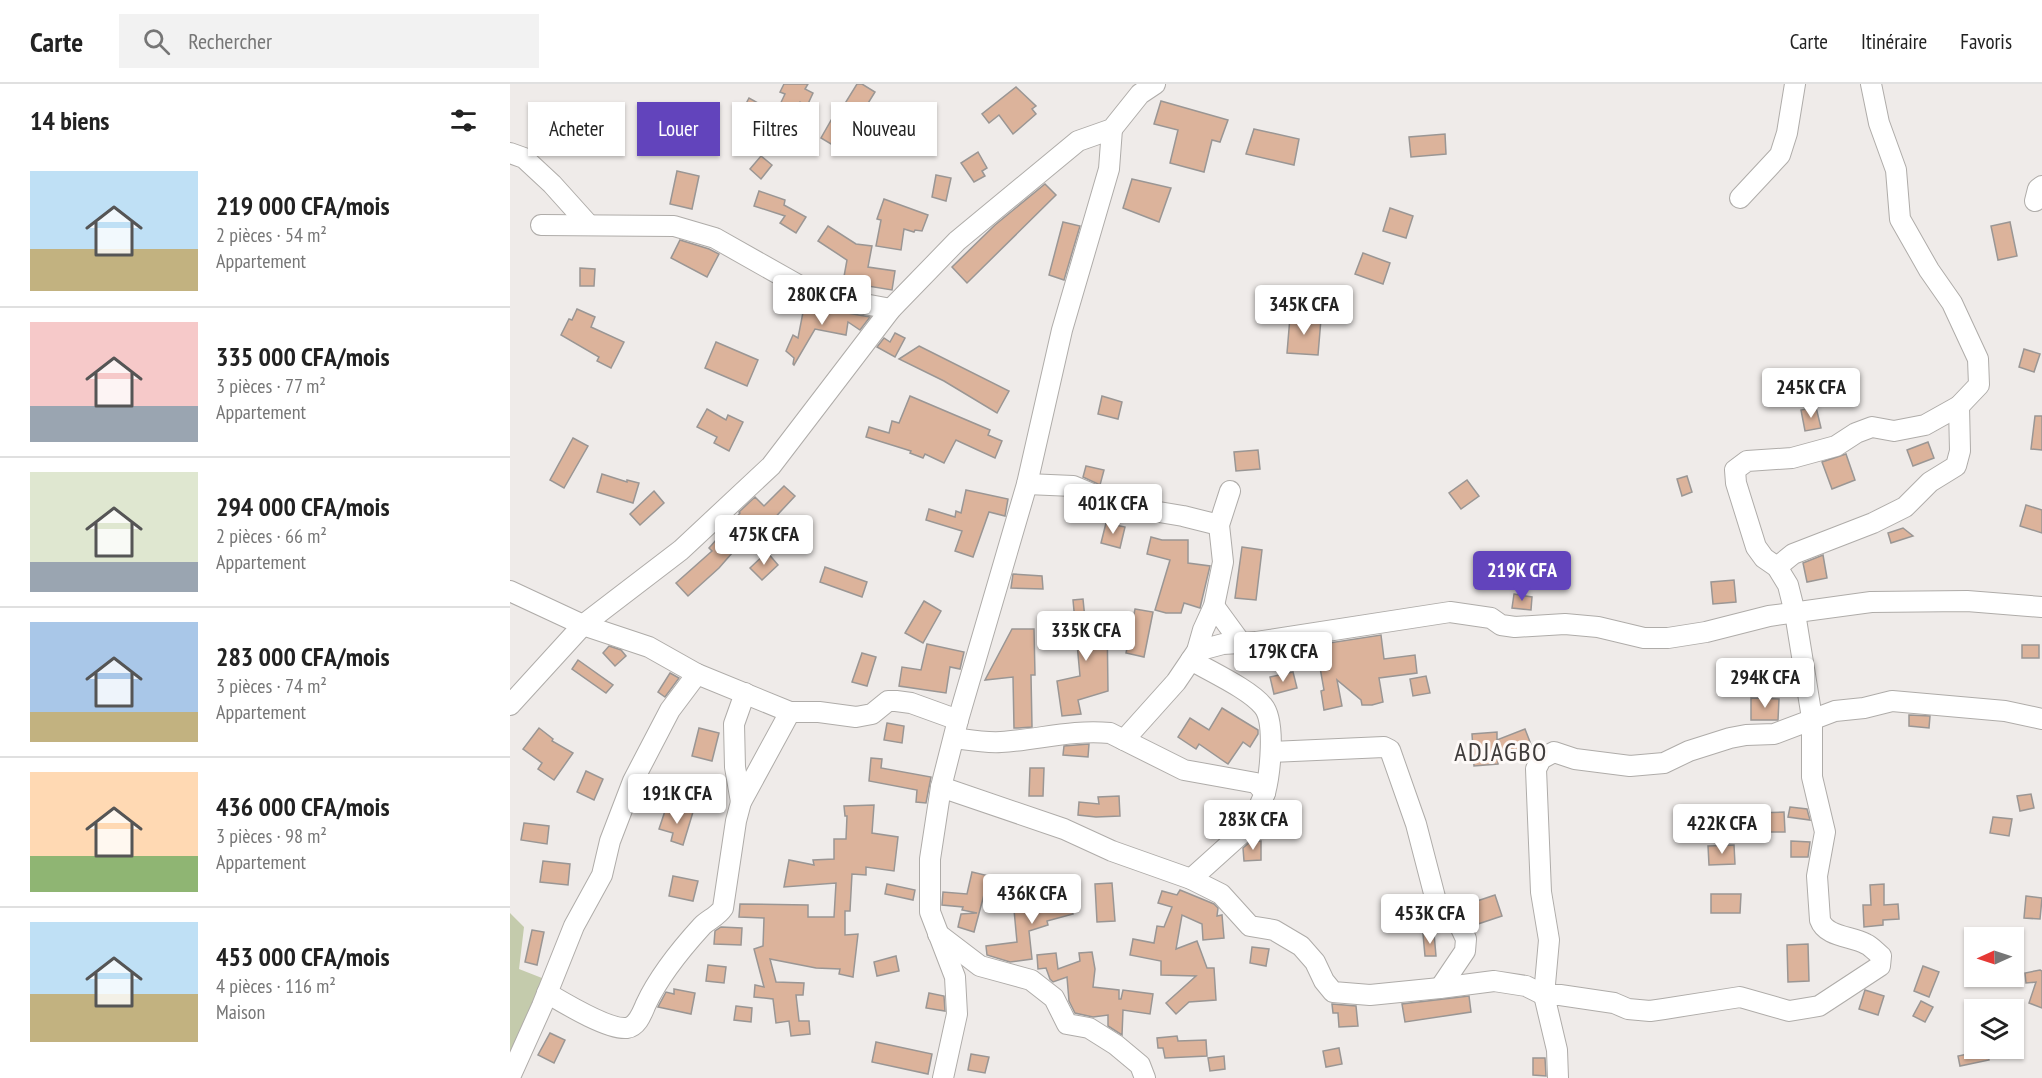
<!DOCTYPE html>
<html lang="fr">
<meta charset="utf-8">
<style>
:root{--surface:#fff;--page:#f2f2f2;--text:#222;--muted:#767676;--line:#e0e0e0;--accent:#6244bc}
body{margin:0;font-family:"PT Sans Narrow",sans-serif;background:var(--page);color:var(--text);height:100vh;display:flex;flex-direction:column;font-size:22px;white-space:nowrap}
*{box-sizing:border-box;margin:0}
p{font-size:20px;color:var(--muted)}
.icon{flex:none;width:33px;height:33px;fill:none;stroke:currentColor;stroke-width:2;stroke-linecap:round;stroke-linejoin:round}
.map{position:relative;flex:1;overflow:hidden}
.side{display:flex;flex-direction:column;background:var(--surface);width:510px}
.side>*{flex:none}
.guide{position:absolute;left:18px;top:18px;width:570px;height:54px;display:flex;gap:12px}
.needle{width:39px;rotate:267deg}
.controls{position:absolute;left:1454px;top:843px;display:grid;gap:12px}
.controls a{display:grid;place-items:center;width:60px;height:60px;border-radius:0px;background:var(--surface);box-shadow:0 2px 4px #0004;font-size:30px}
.price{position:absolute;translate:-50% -51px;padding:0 14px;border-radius:6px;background:#fff;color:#222;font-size:20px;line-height:39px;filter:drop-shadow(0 2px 3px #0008)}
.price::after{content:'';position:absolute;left:50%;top:36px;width:18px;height:14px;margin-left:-9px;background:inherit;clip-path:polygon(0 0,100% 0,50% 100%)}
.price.on{background:var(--accent);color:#fff}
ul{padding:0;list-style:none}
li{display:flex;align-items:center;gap:18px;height:150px;padding:0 30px}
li+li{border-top:2px solid var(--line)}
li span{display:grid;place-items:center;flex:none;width:168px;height:120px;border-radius:0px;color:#555}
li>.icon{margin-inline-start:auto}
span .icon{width:72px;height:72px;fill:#fffc;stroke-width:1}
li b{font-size:26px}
h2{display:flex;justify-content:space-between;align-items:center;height:72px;padding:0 30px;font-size:26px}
.pill{padding:0 21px;border-radius:0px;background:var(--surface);box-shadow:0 2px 4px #0004;font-size:21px;line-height:54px}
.pill.on{background:var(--accent);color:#fff}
header{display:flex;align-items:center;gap:36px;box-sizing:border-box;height:84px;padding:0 30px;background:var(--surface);border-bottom:2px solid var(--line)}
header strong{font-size:28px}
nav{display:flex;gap:33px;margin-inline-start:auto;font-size:21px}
.search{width:420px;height:54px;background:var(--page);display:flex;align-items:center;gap:15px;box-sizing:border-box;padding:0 21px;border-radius:0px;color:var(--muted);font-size:22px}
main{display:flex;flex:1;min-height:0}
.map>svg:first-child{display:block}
</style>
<header>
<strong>Carte</strong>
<div class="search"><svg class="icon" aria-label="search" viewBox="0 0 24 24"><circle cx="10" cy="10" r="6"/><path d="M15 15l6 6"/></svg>Rechercher</div>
<nav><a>Carte</a><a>Itinéraire</a><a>Favoris</a></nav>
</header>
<main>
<section class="side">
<h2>14 biens<svg class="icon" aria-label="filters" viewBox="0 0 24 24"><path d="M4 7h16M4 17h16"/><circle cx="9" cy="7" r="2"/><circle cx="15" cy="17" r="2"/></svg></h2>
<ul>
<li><span style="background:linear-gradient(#bfe0f5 65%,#c2b280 0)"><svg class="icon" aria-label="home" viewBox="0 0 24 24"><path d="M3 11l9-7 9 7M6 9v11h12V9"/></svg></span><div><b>219 000 CFA/mois</b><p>2 pièces · 54 m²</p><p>Appartement</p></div></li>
<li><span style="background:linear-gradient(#f6c9c9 70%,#9aa5b1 0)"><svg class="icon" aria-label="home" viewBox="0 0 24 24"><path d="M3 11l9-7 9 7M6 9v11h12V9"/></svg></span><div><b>335 000 CFA/mois</b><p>3 pièces · 77 m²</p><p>Appartement</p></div></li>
<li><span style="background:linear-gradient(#dfe7d0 75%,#9aa5b1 0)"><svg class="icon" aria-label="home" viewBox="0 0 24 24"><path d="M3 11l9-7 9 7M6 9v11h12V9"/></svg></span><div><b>294 000 CFA/mois</b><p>2 pièces · 66 m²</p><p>Appartement</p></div></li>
<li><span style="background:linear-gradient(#a9c7e8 75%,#c2b280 0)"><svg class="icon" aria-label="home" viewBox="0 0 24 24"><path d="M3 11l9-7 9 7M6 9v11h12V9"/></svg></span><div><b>283 000 CFA/mois</b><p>3 pièces · 74 m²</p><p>Appartement</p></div></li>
<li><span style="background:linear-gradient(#ffd9b3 70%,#8fb573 0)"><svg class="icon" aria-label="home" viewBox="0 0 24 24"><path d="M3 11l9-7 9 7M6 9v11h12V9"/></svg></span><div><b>436 000 CFA/mois</b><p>3 pièces · 98 m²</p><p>Appartement</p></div></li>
<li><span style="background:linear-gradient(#bfe0f5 60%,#c2b280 0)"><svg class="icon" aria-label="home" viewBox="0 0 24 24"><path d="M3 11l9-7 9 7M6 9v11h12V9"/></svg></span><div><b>453 000 CFA/mois</b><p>4 pièces · 116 m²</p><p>Maison</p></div></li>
</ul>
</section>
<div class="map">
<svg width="1532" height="994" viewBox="0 0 1532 994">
<rect width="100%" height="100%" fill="#efebe9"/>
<path fill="#c4cbac" d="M0,829L14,843L9,885L37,896L0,982Z"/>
<g fill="#dcb39b" stroke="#9a9694" stroke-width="1.5">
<path d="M274,0H298L295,5L303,9L297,22L290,18L277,45L249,31L246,37L231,29L239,14L266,29L275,10L270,8Z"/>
<path d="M347,0H352L365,8L347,37L351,40L343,54L339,52L331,66L311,54L328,24L331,26Z"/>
<path d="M506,3L526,22L522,25L526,30L503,50L489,31L479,39L472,30Z"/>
<path d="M651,17L718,36L710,58L702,56L694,88L660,79L668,46L644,40Z"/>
<path d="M149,27L166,31L162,47L145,43Z"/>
<path d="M744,45L789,55L784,81L736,70Z"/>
<path d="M935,50L936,70L901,73L899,53Z"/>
<path d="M468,68L477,84L472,87L475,92L464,98L451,79Z"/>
<path d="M251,72L262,81L251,95L240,85Z"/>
<path d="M167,87L189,92L182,125L160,120Z"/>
<path d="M426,91L441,94L436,117L422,113Z"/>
<path d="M622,95L661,104L649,138L613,124Z"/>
<path d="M535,100L546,111L457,199L442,183L485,141Z"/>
<path d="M249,107L275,116L274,121L296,133L286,149L270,139L275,132L244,122Z"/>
<path d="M374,115L418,131L412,147L405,146L404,148L394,145L391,166L366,162L371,136L367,135Z"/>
<path d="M880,124L903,132L896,154L873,147Z"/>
<path d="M553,138L570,142L554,196L539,191Z"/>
<path d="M1500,138L1507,172L1488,176L1481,142Z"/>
<path d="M318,142L346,160L362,162L358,183L385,187L382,206L333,198L337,176L308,157Z"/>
<path d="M170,156L199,165L209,170L197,193L161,174Z"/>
<path d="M853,169L880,179L873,200L845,190Z"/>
<path d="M70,184L85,185L84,202H70Z"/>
<path d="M295,218L304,223L360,233L350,246L338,238L336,251L305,245L284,281L283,280L284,274L276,267L283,251L288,254Z"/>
<path d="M67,225L85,233L81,243L114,258L101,284L87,277L89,273L51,251L59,235L62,236Z"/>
<path d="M780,233L811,235L808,271L777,269Z"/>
<path d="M385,249L395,254L385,273L367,263L374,254L380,258Z"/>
<path d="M206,258L248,276L237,302L195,284Z"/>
<path d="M409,262L499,307L487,329L434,297L389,275Z"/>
<path d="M1514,265L1530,270L1524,288L1509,283Z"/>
<path d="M400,312L480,346L478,351L492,357L485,374L446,356L434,379L415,370L413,374L400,369L401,367L356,353L359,343L379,349L382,337L389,339Z"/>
<path d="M592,312L612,318L608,335L588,330Z"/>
<path d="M1306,323L1311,344L1295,347L1291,326Z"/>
<path d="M197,325L216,336L218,331L233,338L219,367L204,359L207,353L187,343Z"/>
<path d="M1525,332H1532V366L1521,365Z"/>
<path d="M63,354L78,362L54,404L40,396Z"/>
<path d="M1418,358L1424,374L1403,382L1397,366Z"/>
<path d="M748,366L750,385L726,387L724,368Z"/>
<path d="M1336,370L1345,396L1322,405L1312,378Z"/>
<path d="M576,382L594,386L590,401L573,393Z"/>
<path d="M92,390L117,398V396L129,399L123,419L87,408Z"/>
<path d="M1177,392L1182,408L1172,412L1167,395Z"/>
<path d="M957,396L969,412L951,425L939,409Z"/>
<path d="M274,402L285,412L258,441L250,437L209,484L178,512L166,499L202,467L199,464L230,429L229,428L245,413L254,422Z"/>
<path d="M456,406L498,415L495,432L479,428L463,473L445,467L452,447L416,436L419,425L445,433L446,427L451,429Z"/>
<path d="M144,407L154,419L130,441L120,430Z"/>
<path d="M1516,421L1532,426V449L1510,442Z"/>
<path d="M596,439L615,443L610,464L591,459Z"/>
<path d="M1393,444L1403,452L1381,459L1378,449Z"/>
<path d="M641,453L652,456H678V479L700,482L690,524L674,519L671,529H656L645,526L660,476L637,470Z"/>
<path d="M732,463L752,466L746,516L725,514Z"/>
<path d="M257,468L268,481L252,496L240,484Z"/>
<path d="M1313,471L1317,494L1297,498L1293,479Z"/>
<path d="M315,483L357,498L352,513L310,498Z"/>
<path d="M503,490L532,492L533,505L501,504Z"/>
<path d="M1224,496L1226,518L1203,520L1201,498Z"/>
<path d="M1004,510L1022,513L1021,526L1002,524Z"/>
<path d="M573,515L575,535L597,533L598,607L568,616L571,630L552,632L547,597L570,592L563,516Z"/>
<path d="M414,517L431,527L413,559L395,549Z"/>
<path d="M625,525L643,528L634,573L616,569Z"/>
<path d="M502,545H524L525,591H521L522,643L508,644H504L503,593L475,596Z"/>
<path d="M871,551L874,575L905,571L907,589L869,594L873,618L862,621H852L851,616L827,596L832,622L814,626L811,607L814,606L806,561Z"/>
<path d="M417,560L454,568L450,585L440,583L436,609L389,602L392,583L411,586Z"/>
<rect x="1512" y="561" width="17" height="13"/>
<path d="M99,562L111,566L116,572L105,582L93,569Z"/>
<path d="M352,569L366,573L357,602L342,598Z"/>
<path d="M68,576L103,601L96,609L62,585Z"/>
<path d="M783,588L787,604L764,610L760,593Z"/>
<path d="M160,589L169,594L155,613L148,608Z"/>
<path d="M916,592L920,609L903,612L900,595Z"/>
<path d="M1241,614L1269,615L1268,636H1241Z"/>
<path d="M712,624L748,646V650L740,663L733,658L718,680L689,660L686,665L668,653L680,634L699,646Z"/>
<path d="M1399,631L1420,632L1419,644L1399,642Z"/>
<path d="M377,639L394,642L392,659L374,656Z"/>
<path d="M29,644L43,655L42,657L63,669L44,696L28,685L32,679L13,665Z"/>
<path d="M189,644L209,649L202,677L182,672Z"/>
<path d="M1015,645L1022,663L988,677V680L964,682L962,650L987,648V656Z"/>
<path d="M579,660L578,673L553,671L554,662Z"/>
<path d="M361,674L372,675L371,684L421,693L416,719L406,718L407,706L359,697Z"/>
<path d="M520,684H534L533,712H519Z"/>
<path d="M76,687L93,695L84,716L67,708Z"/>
<path d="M1521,710L1524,724L1510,727L1507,712Z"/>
<path d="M609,712L610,732L586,733L568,731L569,718L589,720L588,713Z"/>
<path d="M364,721L362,749L388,753L384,787L356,783V791L342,790L340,827H335V851L348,850L343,893L329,890L330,885L306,884L260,875L266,898L294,899L293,911H286L289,937H299L300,950L281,952L279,937L266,939L263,915L244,913L245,901L254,903L244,865L253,862L254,834L229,833L230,820L298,821V833H324L326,799L274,803L279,776L304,781L303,776L324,775V755H336L337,732H335L334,722Z"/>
<path d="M1280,723L1297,725L1300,736L1278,733Z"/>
<path d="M172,724L183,728L173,761L161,757L163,749L149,745L155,727L170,731Z"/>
<path d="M1274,728L1275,748H1246L1245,729Z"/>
<path d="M1483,733L1502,735L1499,752L1480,749Z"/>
<path d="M14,739L39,742L37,760L11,756Z"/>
<path d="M751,757V776L734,777L733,764L740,758Z"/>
<path d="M1281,757L1300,758L1298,773H1281Z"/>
<path d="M1224,761L1225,780L1199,781L1198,762Z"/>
<path d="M33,777L60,780L58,801L30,798Z"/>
<path d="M462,788L479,792L464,848L448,843L451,830L467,829L452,826L453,823L432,821L433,808L457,810Z"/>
<path d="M163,792L188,797L183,817L159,812Z"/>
<path d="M602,799L605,837L587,838L585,800Z"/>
<path d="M377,800L405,806L403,816L375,810Z"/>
<path d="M1374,800V821L1388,820L1389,835L1373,836V841L1354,843L1353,821H1361L1360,801Z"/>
<path d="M551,802L554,816L558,815L563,830L537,837L538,841L519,847L522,875L500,878L477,871L476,862L507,858L504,826L528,823L525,808Z"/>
<path d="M670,806L704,820L708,824L707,832L712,831L714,854L693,856L692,840L672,831L666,865L687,857L697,884H704L706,916L679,918L666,930L656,919L686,892L651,891V877L620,871L623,855L644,859L647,842L654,843L662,823L648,819L652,807L667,811Z"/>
<path d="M1201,810H1231L1230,829H1201Z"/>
<path d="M985,811L992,832L965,841L958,820Z"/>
<path d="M1516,812L1532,814L1530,835L1514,834Z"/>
<path d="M211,843L232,844L231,861L204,860L205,847Z"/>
<path d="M22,846L34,848L27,881L15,878Z"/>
<path d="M924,849L926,872H915L913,850Z"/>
<path d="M1298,860L1299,897L1278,898L1277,861Z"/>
<path d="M742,863L759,865L756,882L740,879Z"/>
<path d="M582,868L585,885L583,903L609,906V915H611L613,906L643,910L640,930L613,926L612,951L598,942V931L583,933L565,929L559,917L557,893L543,898L540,895L536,884L528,885L527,871L546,869L548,885L570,877L569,869Z"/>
<path d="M386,872L389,887L367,892L364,878Z"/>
<path d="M198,881L216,883L214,899L196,897Z"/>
<path d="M1413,882L1429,888L1419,913L1404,907Z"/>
<path d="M1530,886L1532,887V924L1519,919L1526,898L1516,899L1515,889Z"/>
<path d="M164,905L185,909L181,930L148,923L156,908L164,910Z"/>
<path d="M1355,906L1374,912L1368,931L1349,925Z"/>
<path d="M419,909L434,912L435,927L416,924Z"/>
<path d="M959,912L961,928L895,938L892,920Z"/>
<path d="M1411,917L1423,923L1415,938L1403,932Z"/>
<path d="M822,920L846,922L848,942L829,943L828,929H823Z"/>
<path d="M226,922L242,924L241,938L224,936Z"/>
<path d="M40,949L55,956L44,979L28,971Z"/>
<path d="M667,952L668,957L696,956L697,972L655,974L653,964H648L647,954Z"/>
<path d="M366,958L422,970L418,990L362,978Z"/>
<path d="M829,964L832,980L816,983L813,967Z"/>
<path d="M1477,966L1479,976L1450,982L1448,972Z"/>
<path d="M461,970L479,973L475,989L458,986Z"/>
<path d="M714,972L715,985L700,987L698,974Z"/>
<path d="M1023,974H1035L1036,992L1023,991Z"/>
</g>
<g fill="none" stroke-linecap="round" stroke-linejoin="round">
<defs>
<g id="minor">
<path d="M0,69L14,74L42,100L78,140"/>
<path d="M1230,114L1270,71L1277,49L1285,0"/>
<path d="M1525,117L1528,105L1532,102"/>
<path d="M31,141L164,142L205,154L306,211L381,225"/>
<path d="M517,400L563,402L582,410L595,419L673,432L709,441"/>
<path d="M1267,483L1283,470L1363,439L1395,423L1420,398L1446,382L1450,367L1449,322"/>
<path d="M0,507L73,541L139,563L187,590L280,628H309L346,633L362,630L378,617H386L401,619L448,636"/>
<path d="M704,522L731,559"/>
<path d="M687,567L713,560L746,558L940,528L981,534L991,541L1005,543L1055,540L1088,543L1134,554H1158L1196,548L1259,532L1361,518L1457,517L1532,523"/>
<path d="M681,576C701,588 739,605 753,622C766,637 760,690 755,709"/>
<path d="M0,621L73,541L171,466L261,382L381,225L447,157L568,57L602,45L630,10L645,0"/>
<path d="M444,654C459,656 475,659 491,658C527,656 563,645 600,649L674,686L746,699L755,709L741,741L681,795"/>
<path d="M614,656L666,598L687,567L693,546L704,522L713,478L709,441L720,407"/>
<path d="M761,668L874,663L880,666L906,740L926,817L933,828L949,840L956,855L955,867L930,904"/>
<path d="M431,703L554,745L602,767L681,795L711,810L740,842L764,846L791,862L805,878L814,897L823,908L860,911L930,904L984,897L1016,902L1034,911H1050L1104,919L1118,925L1140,927L1154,925L1230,913L1279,927L1309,922L1370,882L1371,872C1366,868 1361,862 1356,860C1341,852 1316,853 1310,836L1307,792L1315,748L1302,693V634L1285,529L1278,501L1267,483L1254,474L1246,463L1226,399L1225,386L1237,377L1282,374L1326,362L1346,349L1362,343L1384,347L1415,341L1449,322L1469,301L1468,275L1442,219L1419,186L1390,135L1386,86L1369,39L1361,0"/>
<path d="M231,718L225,683L224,640L235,609"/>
<path d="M428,850L470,882L521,896L544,914L557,940L579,944L606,961L630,981L635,994"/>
<path d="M37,909C54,919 98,946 117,944C128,942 132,929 136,920C149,892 171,865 192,842C199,835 207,833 213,824L226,737L231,718L280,628"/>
<path d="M0,993L32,922L64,842L92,791L100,757L123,697L160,626L187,590"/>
<path d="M433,994L447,930L445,893L420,828V775L431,703L448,636L517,400L552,246L599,85L602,45"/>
<path d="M1048,994L1047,966L1034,911L1039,856L1031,808L1026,685L1031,675L1044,668L1065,675L1120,682L1154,679L1179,667L1220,654L1236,651L1264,650L1325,627L1354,624L1382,617L1495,627L1532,635"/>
</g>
</defs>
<use href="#minor" stroke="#afaca9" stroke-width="22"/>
<use href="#minor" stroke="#fff" stroke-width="20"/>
</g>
<g text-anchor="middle" stroke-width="6" stroke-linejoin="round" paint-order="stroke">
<g font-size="26" letter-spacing="1.5" fill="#3f3c3b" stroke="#fdf9f7">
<text x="991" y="677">ADJAGBO</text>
</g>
</g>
</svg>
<div class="controls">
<a><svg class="needle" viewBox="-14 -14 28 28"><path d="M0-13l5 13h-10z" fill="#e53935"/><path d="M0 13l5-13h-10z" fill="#767676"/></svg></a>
<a><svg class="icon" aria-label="layers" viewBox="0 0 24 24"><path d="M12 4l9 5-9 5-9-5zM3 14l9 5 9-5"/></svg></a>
</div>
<b class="price" style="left:312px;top:242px">280K CFA</b>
<b class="price" style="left:794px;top:252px">345K CFA</b>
<b class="price" style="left:1301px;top:335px">245K CFA</b>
<b class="price" style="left:603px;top:451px">401K CFA</b>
<b class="price" style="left:254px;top:482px">475K CFA</b>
<b class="price on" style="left:1012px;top:518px">219K CFA</b>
<b class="price" style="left:576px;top:578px">335K CFA</b>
<b class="price" style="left:773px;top:599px">179K CFA</b>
<b class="price" style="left:1255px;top:625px">294K CFA</b>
<b class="price" style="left:167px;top:741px">191K CFA</b>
<b class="price" style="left:743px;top:767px">283K CFA</b>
<b class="price" style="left:1212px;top:771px">422K CFA</b>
<b class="price" style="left:522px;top:841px">436K CFA</b>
<b class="price" style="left:920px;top:861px">453K CFA</b>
<div class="guide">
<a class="pill">Acheter</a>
<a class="pill on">Louer</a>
<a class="pill">Filtres</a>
<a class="pill">Nouveau</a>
</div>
</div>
</main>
